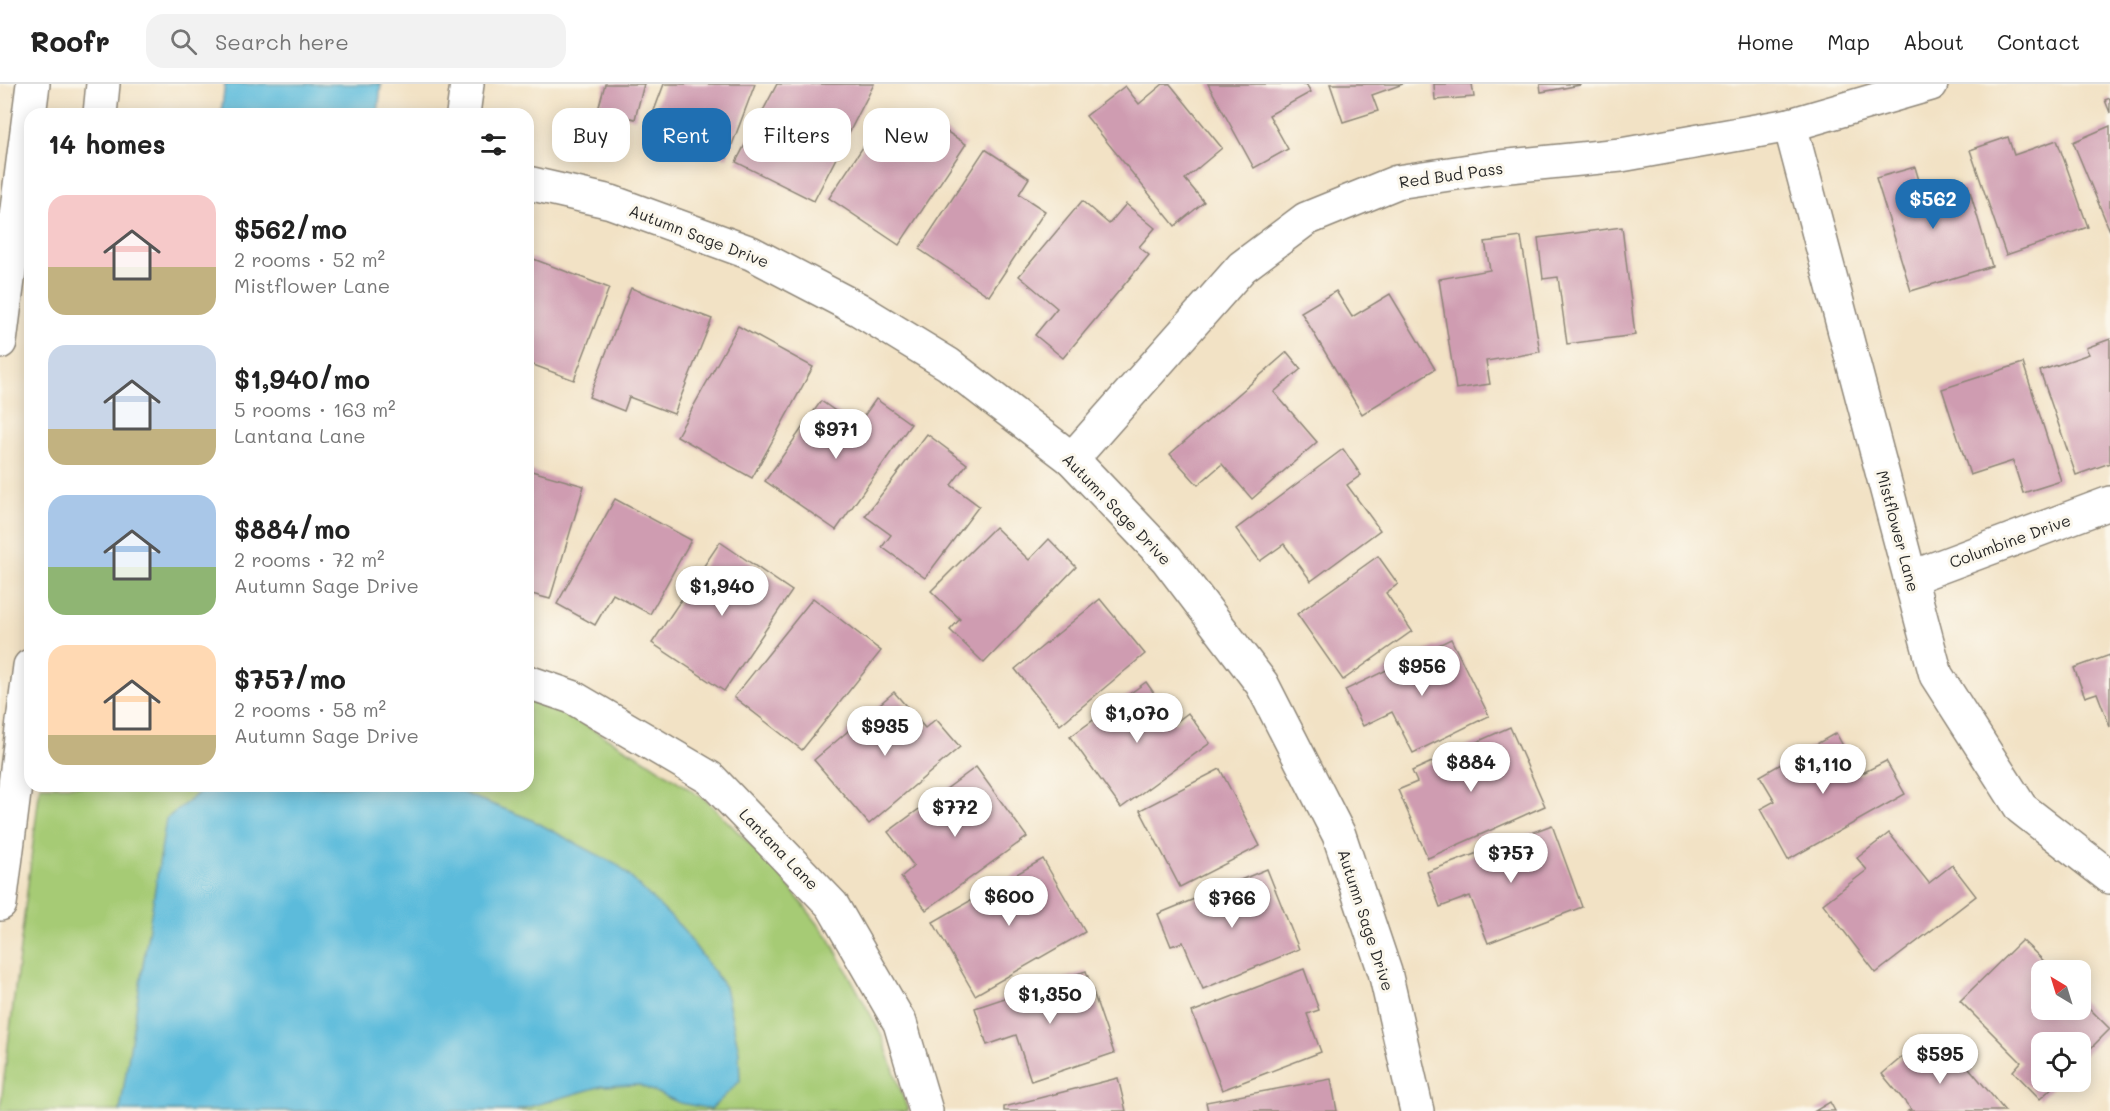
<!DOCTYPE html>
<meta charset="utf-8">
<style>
:root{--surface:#fff;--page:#f2f2f2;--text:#222;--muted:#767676;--line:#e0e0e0;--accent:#1f6fb2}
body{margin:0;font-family:Mali,sans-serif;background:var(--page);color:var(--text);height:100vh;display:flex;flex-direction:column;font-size:22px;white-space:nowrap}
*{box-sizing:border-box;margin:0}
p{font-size:20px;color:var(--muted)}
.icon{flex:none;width:33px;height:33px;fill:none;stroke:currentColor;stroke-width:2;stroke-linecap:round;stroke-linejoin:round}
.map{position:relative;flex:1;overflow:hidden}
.panel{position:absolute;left:24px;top:24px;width:510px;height:684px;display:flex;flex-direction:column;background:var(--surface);border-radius:18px;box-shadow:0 3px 15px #0003}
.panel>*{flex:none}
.hud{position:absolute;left:552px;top:24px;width:570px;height:54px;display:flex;gap:12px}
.needle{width:39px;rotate:322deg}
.fabs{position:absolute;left:2031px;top:876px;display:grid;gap:12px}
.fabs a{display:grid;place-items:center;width:60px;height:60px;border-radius:12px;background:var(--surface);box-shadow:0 3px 15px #0003;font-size:30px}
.price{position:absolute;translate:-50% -51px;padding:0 14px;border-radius:21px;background:#fff;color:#222;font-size:20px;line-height:39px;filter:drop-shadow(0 2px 3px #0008)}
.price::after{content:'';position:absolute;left:50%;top:36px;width:18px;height:14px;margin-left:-9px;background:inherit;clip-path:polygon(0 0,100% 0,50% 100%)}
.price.on{background:var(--accent);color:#fff}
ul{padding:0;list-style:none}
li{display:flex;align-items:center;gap:18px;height:150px;padding:0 24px}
li span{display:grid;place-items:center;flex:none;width:168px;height:120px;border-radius:18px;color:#555}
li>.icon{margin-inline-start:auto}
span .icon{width:72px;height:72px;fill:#fffc;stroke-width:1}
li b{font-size:26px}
h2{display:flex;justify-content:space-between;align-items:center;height:72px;padding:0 24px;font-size:26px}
.chip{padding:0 21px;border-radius:18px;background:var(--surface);box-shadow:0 3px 15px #0003;font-size:21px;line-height:54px}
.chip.on{background:var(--accent);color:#fff}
header{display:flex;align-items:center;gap:36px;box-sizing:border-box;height:84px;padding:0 30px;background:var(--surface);border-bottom:2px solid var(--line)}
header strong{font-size:28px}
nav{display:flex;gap:33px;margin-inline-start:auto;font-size:21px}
.search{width:420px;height:54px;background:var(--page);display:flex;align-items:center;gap:15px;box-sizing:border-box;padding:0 21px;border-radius:18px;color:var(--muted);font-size:22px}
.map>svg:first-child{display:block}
</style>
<header>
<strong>Roofr</strong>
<div class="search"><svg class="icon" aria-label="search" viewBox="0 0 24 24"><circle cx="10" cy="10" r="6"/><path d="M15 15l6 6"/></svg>Search here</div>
<nav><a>Home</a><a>Map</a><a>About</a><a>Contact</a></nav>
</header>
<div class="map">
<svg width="2110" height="1027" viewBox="0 0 2110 1027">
<rect width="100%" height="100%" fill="#fbf7ec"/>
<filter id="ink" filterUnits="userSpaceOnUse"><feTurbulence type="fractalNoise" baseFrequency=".0167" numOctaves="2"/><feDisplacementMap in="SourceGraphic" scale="12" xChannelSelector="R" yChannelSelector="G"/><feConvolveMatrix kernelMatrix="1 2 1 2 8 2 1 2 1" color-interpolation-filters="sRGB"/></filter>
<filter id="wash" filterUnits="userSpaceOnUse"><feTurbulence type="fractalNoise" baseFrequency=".008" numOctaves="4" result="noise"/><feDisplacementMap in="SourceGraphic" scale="24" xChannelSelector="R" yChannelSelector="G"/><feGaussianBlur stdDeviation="1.35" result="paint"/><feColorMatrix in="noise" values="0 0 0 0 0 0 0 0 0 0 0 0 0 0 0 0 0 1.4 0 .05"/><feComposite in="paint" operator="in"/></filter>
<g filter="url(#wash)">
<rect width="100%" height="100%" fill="#f2e2c5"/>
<path fill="#a6cb75" stroke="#687b50" stroke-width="1.5" d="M528,616L557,625L644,675L707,717L776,786L829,854L881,950L908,1027H0L40,702H528Z"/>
<g fill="#5cbbdb" stroke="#447383" stroke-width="1.5">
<path d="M225,0H381L378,30H221Z"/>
<path d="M207,702H445L530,735L619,782L681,843L725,903L739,967L740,997L711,1025L680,1019L639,1001L602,1002L515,1027H120L166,735Z"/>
</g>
<g id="blocks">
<g fill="#cf9cb1">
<path d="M605,0H644L635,35L598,26Z"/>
<path d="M664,0H755L727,74L674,54L672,58L646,48Z"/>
<path d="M777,0H874L814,117L736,78Z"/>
<path d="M1163,0H1170L1222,64L1185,95L1204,118L1175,142L1086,32L1125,2L1139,20Z"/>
<path d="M1208,0H1306L1311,8L1269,31L1288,65L1254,84Z"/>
<path d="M1330,0H1403L1372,11L1378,27L1343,38Z"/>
<path d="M1434,0H1472L1474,13L1435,16Z"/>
<path d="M1540,0H1580V1L1541,8Z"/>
<path d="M2110,14V29L2105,16Z"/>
<path d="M885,30L918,51L929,36L966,60L899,161L829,114Z"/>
<path d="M2110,42V147L2073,58Z"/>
<path d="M2008,53L2014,71L2057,56L2088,143L2006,171L1970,66Z"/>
<path d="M985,65L1029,94L1019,110L1045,127L989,212L919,165Z"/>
<path d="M1915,83L1924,113L1968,101L1992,182L1911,207L1876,94Z"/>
<path d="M1082,117L1109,140L1126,120L1155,144L1139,163L1149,171L1063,274L1035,251L1057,224L1019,192Z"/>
<path d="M1622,143L1635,251L1567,260L1558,193L1543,195L1538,154Z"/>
<path d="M1521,153L1540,268L1486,277L1490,300L1456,305L1439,195L1490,186L1485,158Z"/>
<path d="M531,174L609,204L574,296L528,279V182Z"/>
<path d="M631,204L712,235L674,330L629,313L624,327L589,313Z"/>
<path d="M1336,207L1352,233L1390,210L1435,285L1362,330L1301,228Z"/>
<path d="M738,242L813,283L752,394L677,352Z"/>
<path d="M2110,255V379L2076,391L2040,287L2089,270L2086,264Z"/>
<path d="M1287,268L1301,285L1274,308L1317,358L1252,415L1222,380L1198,401L1170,370Z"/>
<path d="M2023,279L2061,397L2023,409L2013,377L1970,391L1942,305Z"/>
<path d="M876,315L911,340L836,446L765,397L821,317L857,342Z"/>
<path d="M927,350L967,380L951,401L979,422L925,494L882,463L891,451L865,432Z"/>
<path d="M1343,365L1361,391L1347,401L1380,446L1311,497L1284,460L1260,477L1236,445Z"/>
<path d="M528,386L584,402L550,515L528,509Z"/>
<path d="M615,415L691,456L650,530L613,510L595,541L557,520Z"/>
<path d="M995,443L1029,476L1049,455L1076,483L984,579L950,546L960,535L931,507Z"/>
<path d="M720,458L792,507L724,607L652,559Z"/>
<path d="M1378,472L1398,500L1386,509L1412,547L1343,596L1297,530Z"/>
<path d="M813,514L881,567L802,666L734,613Z"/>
<path d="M1100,515L1145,570L1060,641L1015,585Z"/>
<path d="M1451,555L1489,632L1413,669L1392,628L1363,642L1345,606Z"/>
<path d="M2110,571V643L2097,609L2085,613L2074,584Z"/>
<path d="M1146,598L1175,639L1188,629L1210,659L1121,724L1070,653Z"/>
<path d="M894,608L925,644L936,635L960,663L869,740L814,676Z"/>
<path d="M1510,643L1545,722L1428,774L1398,706L1417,698L1412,687Z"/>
<path d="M1836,649L1859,691L1886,677L1905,710L1788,776L1760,725L1775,717L1760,692Z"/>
<path d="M976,683L1027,753L926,826L901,793L914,782L888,748Z"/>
<path d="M1220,685L1260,762L1180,803L1140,726Z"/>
<path d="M1552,741L1582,823L1488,859L1470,812L1440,823L1427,788Z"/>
<path d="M1889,749L1929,799L1952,781L1976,812L1876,889L1823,820L1867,786L1857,774Z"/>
<path d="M1043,775L1085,848L975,911L933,838Z"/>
<path d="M1267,785L1299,865L1203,905L1183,858L1171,862L1158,830Z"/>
<path d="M2022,856L2053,886H2042V926H2080V915L2110,945L2080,975V958H2042V998H2058L2040,1015L2013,987L2021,978L1960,917Z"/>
<path d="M1304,885L1319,926L1307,930L1321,968L1222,1006L1192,928Z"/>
<path d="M1086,887L1114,969L1031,997L1016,951L987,961L975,924Z"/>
<path d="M1949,960L2005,1027H1908L1911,1025L1882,990L1908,968L1921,984Z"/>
<path d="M1118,994L1126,1027H1004V1023Z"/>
<path d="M1331,995L1337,1027H1208L1206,1018Z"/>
<path d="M1830,1018L1835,1027H1815Z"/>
</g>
</g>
</g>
<g filter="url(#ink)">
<use href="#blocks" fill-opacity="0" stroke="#8e8678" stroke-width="1.5"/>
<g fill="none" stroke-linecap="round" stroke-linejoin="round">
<defs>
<g id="minor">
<path d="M463,30L467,0"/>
<path d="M1790,41L1936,591L2021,724L2110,793"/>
<path d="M528,99L611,118L751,169L858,225L948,280L1072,375L1167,475L1262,600L1339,751L1385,888L1417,1027"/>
<path d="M1072,375L1242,183L1306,135L1397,98L1489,84L1621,71L1790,41L1931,0"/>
<path d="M1910,494L2110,419"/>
<path d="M528,598L572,613L710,694L832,821L900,939L926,1027"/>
</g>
<g id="secondary">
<path d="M100,30L103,0"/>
<path d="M0,258L33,0"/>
<path d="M0,820L30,582"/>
</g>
</defs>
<use href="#minor" stroke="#8e8678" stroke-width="36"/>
<use href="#secondary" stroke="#8e8678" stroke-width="36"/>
<use href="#minor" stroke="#fff" stroke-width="33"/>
<use href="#secondary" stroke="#fff" stroke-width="33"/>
</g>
</g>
<g text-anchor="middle" stroke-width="6" stroke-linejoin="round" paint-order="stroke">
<g font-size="16" fill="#2b2b2b" stroke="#fbf7ec">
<text transform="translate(1451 91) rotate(-8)" y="6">Red Bud Pass</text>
<text transform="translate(699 152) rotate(21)" y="6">Autumn Sage Drive</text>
<text transform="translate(1117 425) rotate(46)" y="6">Autumn Sage Drive</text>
<text transform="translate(1898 447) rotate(75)" y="6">Mistflower Lane</text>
<text transform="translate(2010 457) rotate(-20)" y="6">Columbine Drive</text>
<text transform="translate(779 765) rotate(46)" y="6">Lantana Lane</text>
<text transform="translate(1366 836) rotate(72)" y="6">Autumn Sage Drive</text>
</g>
</g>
</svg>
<div class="fabs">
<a><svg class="needle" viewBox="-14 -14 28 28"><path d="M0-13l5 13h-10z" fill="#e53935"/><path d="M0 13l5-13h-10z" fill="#767676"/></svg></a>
<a><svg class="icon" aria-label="locate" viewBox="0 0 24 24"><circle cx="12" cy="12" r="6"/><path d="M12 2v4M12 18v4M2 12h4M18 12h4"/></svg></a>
</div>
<b class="price on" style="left:1933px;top:146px">$562</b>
<b class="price" style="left:836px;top:376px">$971</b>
<b class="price" style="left:722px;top:533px">$1,940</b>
<b class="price" style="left:1422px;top:613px">$956</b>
<b class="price" style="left:1137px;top:660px">$1,070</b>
<b class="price" style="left:885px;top:673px">$935</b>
<b class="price" style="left:1471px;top:709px">$884</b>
<b class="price" style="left:1823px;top:711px">$1,110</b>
<b class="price" style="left:955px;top:754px">$772</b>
<b class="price" style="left:1511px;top:800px">$757</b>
<b class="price" style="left:1009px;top:843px">$600</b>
<b class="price" style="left:1232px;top:845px">$766</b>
<b class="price" style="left:1050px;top:941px">$1,350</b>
<b class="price" style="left:1940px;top:1001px">$595</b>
<div class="hud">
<a class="chip">Buy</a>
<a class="chip on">Rent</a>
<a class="chip">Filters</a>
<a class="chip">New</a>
</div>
<section class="panel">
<h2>14 homes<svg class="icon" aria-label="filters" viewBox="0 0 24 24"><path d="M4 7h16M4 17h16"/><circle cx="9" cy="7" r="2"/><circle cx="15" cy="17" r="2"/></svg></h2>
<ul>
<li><span style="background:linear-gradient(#f6c9c9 60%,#c2b280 0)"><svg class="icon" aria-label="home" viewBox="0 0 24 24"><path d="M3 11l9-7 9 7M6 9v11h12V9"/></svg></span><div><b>$562/mo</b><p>2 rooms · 52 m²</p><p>Mistflower Lane</p></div></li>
<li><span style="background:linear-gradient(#c9d6e8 70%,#c2b280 0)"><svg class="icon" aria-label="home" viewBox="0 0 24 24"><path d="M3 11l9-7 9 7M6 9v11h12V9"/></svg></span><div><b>$1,940/mo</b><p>5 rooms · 163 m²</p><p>Lantana Lane</p></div></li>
<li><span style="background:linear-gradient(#a9c7e8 60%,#8fb573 0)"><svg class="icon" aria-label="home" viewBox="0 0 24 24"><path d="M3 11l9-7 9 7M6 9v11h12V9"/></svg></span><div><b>$884/mo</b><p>2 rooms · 72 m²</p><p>Autumn Sage Drive</p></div></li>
<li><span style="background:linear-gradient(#ffd9b3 75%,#c2b280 0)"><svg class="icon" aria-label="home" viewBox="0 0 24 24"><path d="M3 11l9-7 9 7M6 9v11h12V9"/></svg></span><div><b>$757/mo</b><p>2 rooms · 58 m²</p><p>Autumn Sage Drive</p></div></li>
</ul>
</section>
</div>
